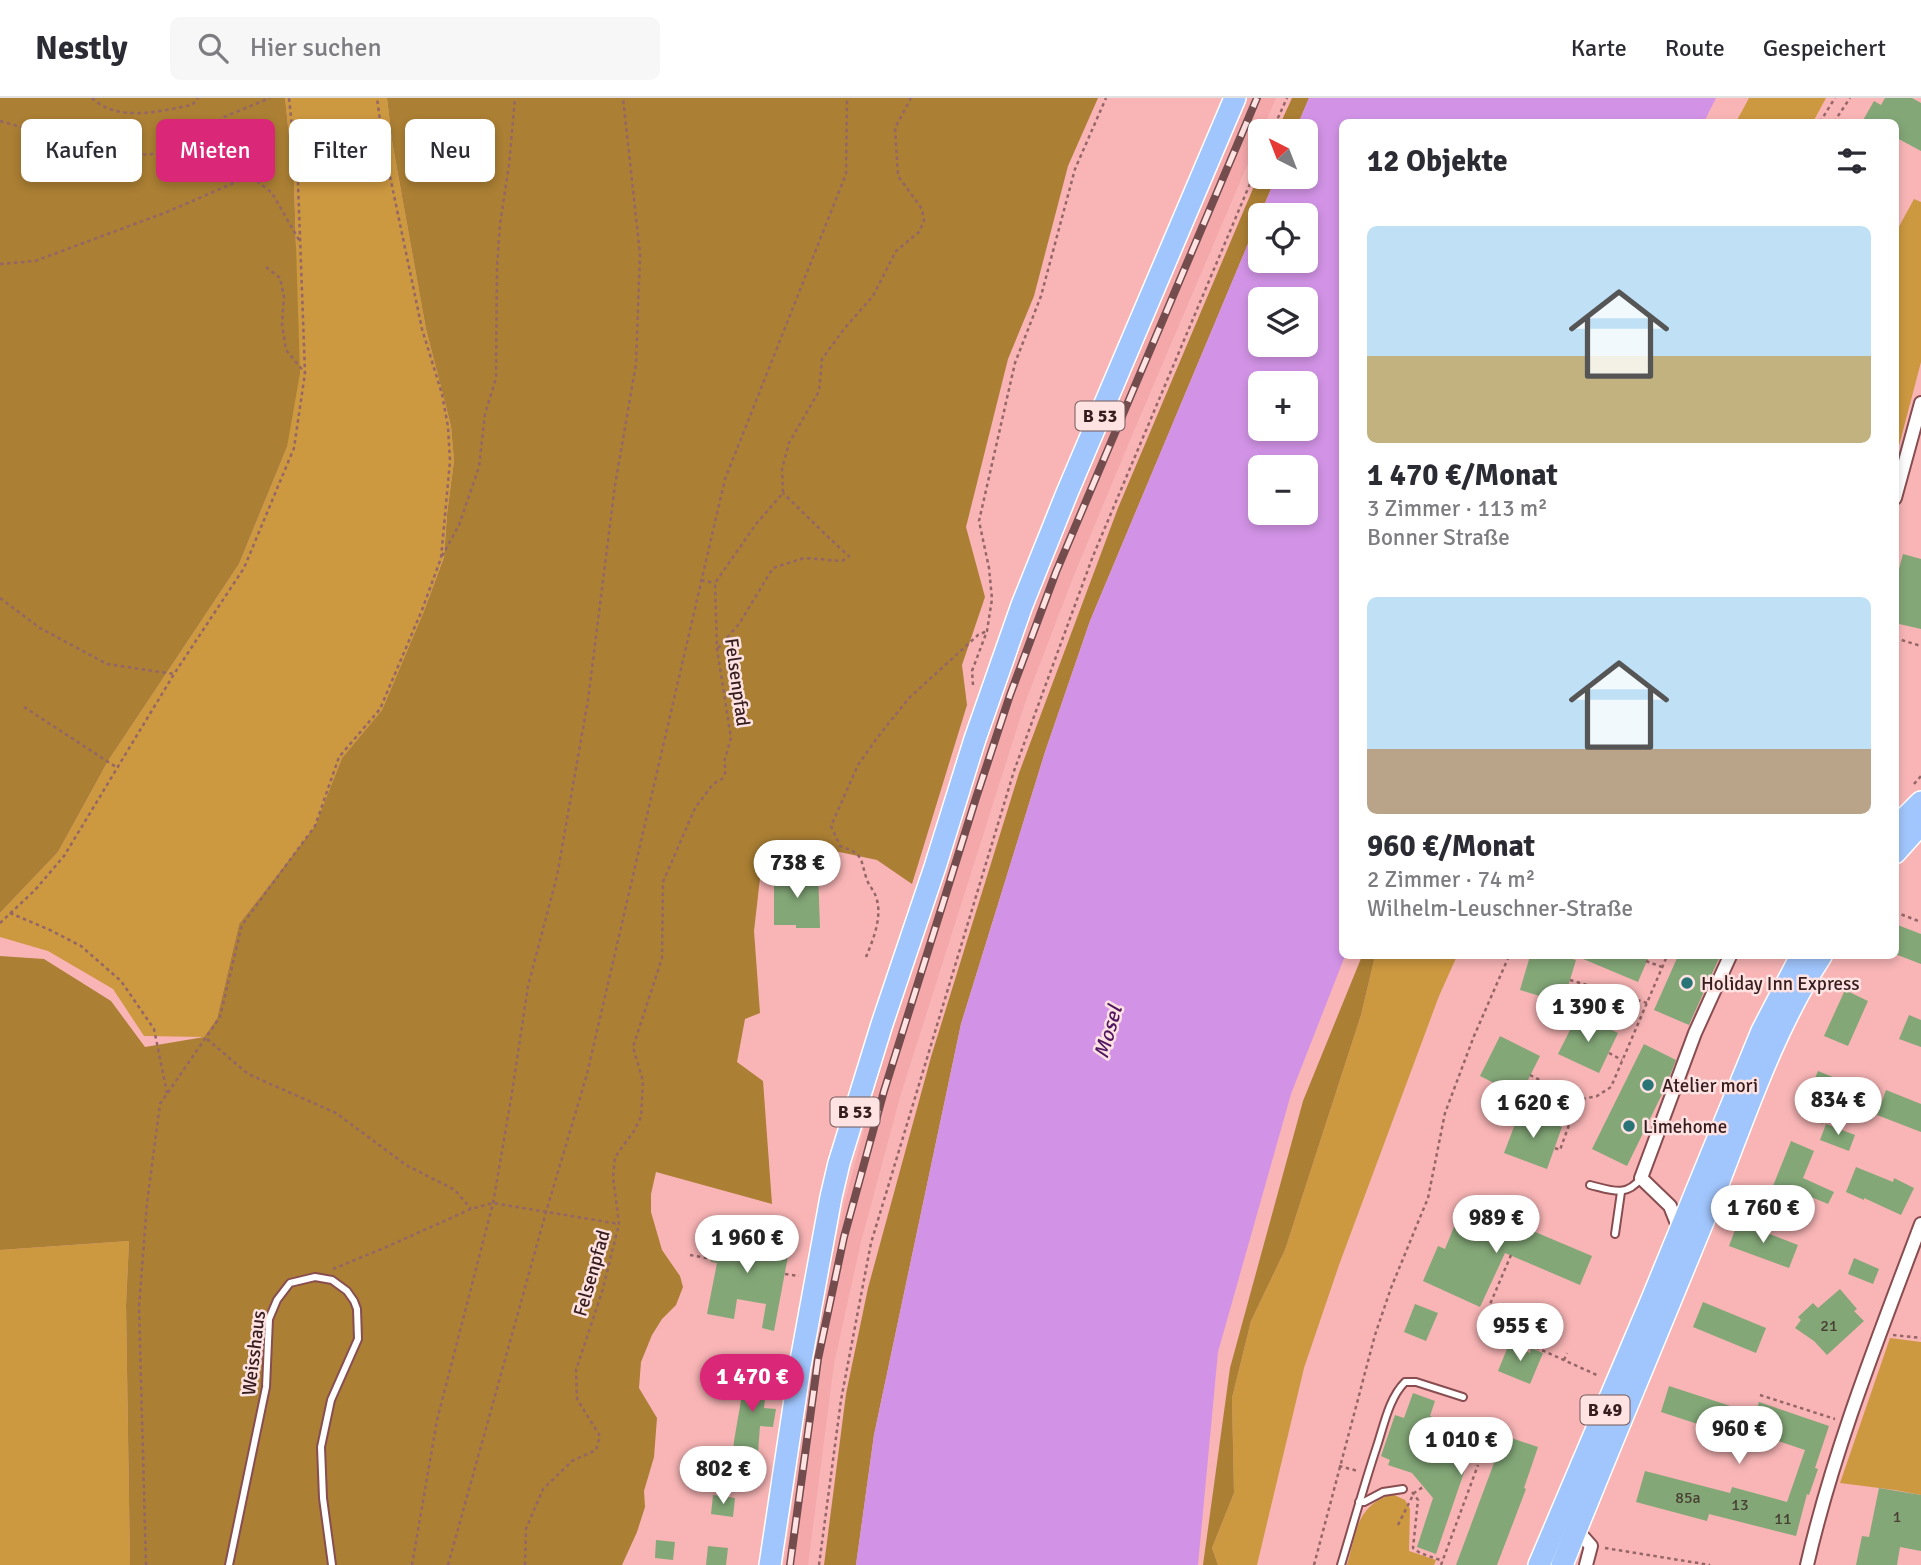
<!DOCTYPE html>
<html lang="de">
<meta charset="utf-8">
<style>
:root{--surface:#fff;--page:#f7f7f7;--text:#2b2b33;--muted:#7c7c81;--line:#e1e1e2;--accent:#db2777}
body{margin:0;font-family:Signika,sans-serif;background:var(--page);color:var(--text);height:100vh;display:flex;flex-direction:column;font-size:26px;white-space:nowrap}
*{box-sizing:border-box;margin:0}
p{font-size:23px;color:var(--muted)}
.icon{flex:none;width:38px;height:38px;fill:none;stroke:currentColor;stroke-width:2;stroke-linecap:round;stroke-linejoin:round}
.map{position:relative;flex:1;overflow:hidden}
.panel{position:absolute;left:1339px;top:21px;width:560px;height:840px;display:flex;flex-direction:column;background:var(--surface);border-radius:10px;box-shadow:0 4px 10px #0003}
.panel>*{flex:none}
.top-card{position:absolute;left:21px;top:21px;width:665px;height:63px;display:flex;gap:14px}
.needle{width:46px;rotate:318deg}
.buttons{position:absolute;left:1248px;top:21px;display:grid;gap:14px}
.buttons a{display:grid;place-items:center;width:70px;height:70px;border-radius:10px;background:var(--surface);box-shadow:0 4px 10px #0003;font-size:35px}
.price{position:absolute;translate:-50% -60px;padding:0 16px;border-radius:24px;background:#fff;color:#222;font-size:23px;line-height:46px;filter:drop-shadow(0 2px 4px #0008)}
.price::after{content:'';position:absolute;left:50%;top:42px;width:21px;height:16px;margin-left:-10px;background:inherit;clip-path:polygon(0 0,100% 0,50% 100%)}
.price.active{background:var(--accent);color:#fff}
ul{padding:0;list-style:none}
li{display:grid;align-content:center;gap:14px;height:371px;padding:0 28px}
li span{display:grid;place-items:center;height:217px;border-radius:10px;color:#555}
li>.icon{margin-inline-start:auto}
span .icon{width:126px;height:126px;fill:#fffc;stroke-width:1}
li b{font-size:30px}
h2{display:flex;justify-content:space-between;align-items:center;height:84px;padding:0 28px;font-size:30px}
.chip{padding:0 24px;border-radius:10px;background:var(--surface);box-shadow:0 4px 10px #0003;font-size:24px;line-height:63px}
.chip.active{background:var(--accent);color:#fff}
header{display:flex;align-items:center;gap:42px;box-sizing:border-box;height:98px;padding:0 35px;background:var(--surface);border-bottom:2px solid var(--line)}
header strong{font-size:33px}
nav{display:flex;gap:38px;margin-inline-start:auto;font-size:24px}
.search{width:490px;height:63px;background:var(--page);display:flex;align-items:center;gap:18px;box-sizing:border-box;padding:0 24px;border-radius:10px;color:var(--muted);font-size:26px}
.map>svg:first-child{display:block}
</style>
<header>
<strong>Nestly</strong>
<div class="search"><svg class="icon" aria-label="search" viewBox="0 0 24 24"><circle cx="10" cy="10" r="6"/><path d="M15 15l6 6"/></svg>Hier suchen</div>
<nav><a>Karte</a><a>Route</a><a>Gespeichert</a></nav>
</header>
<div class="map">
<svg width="1921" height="1467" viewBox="0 0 1921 1467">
<rect width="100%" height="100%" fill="#f9b5b6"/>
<path fill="#f4a8aa" d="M1247,0H1276L1262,33H1260V37L1128,347L1074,477L1025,605L900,999L861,1144L834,1266L808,1467H784L812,1259L825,1190L844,1107L877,982L1002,593L1051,461Z"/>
<g fill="#cc9840">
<path d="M285,0H387L392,43L426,231L451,328L454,363L447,416L444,458L424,513L382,612L342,660L315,728L239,826L217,920L204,939L144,938L113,891L48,853L0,839V815L58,754L108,663L239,466L287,349L296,146L294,85Z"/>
<path d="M1749,0H1826L1813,24H1736Z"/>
<path d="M1914,101L1921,104V264L1895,363V136Z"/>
<path d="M1375,858H1457L1439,898L1339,1167L1304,1270L1257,1467H1218L1212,1450L1234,1395L1232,1300L1251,1223L1285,1152L1361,917Z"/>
<path d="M129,1143L126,1207L130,1467H0V1152Z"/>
<path d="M1890,1240L1921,1244V1397L1895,1392L1840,1385Z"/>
<path d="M1392,1396L1405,1402L1410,1411L1409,1453L1436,1462L1434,1467H1347C1357,1434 1355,1409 1392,1396Z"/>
</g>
<g fill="#ab7f34">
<path d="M0,0H285L294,85L300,275L287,349L239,466L108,663L58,754L0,815Z"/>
<path d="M387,0H1098L1068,68L1034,198L1008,261L966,429L985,499L962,567L967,607L912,786L877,762L830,752L787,748L763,754L754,833L760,915L745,921L737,964L763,983L772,1106L656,1074L651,1096V1114L662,1152L680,1178L683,1189L676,1207L662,1221L652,1237L641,1264L639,1290L657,1320L654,1359L644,1393L645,1409L637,1434L622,1467H130L126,1207L129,1143L0,1152V858L44,861L111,903L145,949L204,939L217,920L239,826L315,728L342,660L382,612L424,513L444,459L447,416L454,363L451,328L426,231L392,43Z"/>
<path d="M1292,0H1309L1295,33H1277Z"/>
<path d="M1260,74V79H1276L1090,523L1045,654L961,926L874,1337L856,1467H824L846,1296L868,1190L931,959L1019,675L1118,410Z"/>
<path d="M1362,858H1375L1361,917L1285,1152L1251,1223L1232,1300L1234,1395L1212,1450L1218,1467H1203L1230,1270L1303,1003Z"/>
</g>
<path fill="#d293e6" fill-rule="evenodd" d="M1309,0H1716L1704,24H1342V858H1345L1291,996L1218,1254L1198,1467H856L874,1337L961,926L1045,654L1090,523L1260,117V163H1306V117H1260L1276,79H1306V33H1295ZM1260,201H1306V247H1260ZM1260,285H1306V331H1260ZM1260,369H1306V415H1260Z"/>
<g fill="#83a777">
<path d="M1885,0H1912L1921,5V53L1895,39V24H1862L1874,3L1881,7Z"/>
<path d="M1903,456L1921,461V531L1895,525V486Z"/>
<path d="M774,774H818L820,830H796V827H774Z"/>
<path d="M1895,826L1921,836V866L1895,856Z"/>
<path d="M1530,858H1562L1576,862L1563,905L1520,892Z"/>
<path d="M1576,858H1649L1638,884Z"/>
<path d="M1678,858H1720L1689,927L1654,912Z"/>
<path d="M1845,892L1868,903L1848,948L1824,938Z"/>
<path d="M1578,916L1618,935L1599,975L1558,956Z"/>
<path d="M1909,917L1921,922V949L1899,941Z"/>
<path d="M1500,938L1540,958L1520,998L1480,978Z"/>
<path d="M1644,946L1676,962L1666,988L1627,1068L1592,1051Z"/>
<path d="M1818,973L1840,982L1823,1026L1800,1017Z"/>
<path d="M1886,992L1921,1006V1034L1877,1017Z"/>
<path d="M1520,1013L1562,1029L1547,1071L1504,1055Z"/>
<path d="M1826,1026L1855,1037L1849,1053L1820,1042Z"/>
<path d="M1791,1043L1814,1053L1803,1080L1834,1094L1828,1106L1797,1093L1791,1107L1769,1098Z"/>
<path d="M1856,1069L1893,1084L1894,1080L1914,1090L1901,1117L1864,1100V1102L1846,1094Z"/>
<path d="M1464,1104L1592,1158L1580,1187L1505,1155L1480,1209L1423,1183L1438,1148L1445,1151Z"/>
<path d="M1738,1124L1798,1147L1789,1170L1729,1148Z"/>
<path d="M724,1125L747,1129L746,1138H750L748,1149L773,1154L776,1139L791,1142L774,1233L762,1230L766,1206L737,1201L734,1221L707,1216L717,1165L711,1164L715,1147L719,1148Z"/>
<path d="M1854,1160L1879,1171L1873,1186L1848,1176Z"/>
<path d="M1840,1191L1857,1211L1854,1213L1864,1223L1827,1257L1814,1243L1795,1230L1801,1222L1798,1219L1813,1205L1818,1210Z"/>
<path d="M1703,1204L1766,1230L1756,1255L1693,1229Z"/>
<path d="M1415,1206L1438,1215L1426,1243L1404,1234Z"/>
<path d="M1509,1246L1530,1255L1531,1250L1543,1255L1530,1286L1498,1273Z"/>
<path d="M749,1256L762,1258L760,1273L768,1274L764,1310L776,1311L773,1329L760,1328L757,1368L732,1366L734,1343Z"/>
<path d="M1669,1288L1755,1316L1759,1304L1829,1328L1815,1370L1818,1371L1809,1397L1807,1396L1796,1438L1709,1416L1707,1423L1636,1404L1645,1373L1730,1395L1732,1389L1787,1404L1805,1352L1727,1326L1725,1335L1661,1314Z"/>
<path d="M1413,1295L1435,1303L1430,1318L1457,1327L1459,1322L1538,1349L1524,1390L1526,1391L1497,1467H1456L1494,1365L1470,1357L1436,1456L1417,1449L1433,1400L1412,1375L1388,1367L1390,1362L1381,1358L1395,1317L1404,1320Z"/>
<path d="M1879,1390L1921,1397V1453L1900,1449L1897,1467H1856L1862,1438L1869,1439Z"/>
<path d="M713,1397L735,1400L733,1419L711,1416Z"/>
<path d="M656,1442L675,1444L673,1462L655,1460Z"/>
<path d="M708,1448L728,1450L726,1467H706Z"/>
</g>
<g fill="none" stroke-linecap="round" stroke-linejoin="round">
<defs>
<g id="lane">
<path d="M1590,1087C1611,1092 1626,1100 1641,1080"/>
<path d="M1615,1136L1621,1094"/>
<path d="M1359,1404H1364L1383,1394L1403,1391"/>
<path d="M229,1467L266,1289L269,1221L277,1202L290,1185L315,1179L332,1182L347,1193L354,1203L357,1211L358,1241L331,1302L321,1349L323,1400L332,1467"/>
<path d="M1341,1467C1353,1427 1364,1387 1377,1348C1384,1327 1389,1300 1405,1284H1416L1463,1299"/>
</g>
<g id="street">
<path d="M1895,400L1921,305"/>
<path d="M1680,1133L1670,1108L1641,1080L1695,935L1730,858"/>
<path d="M1576,1431L1591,1448L1586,1467"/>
<path d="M1807,1467C1834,1350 1879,1238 1921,1126"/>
</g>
<g id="primary">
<path d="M1895,730L1921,704"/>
<path d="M1895,755L1921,726"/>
<path d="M770,1467L800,1268L831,1099L839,1065L882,926L935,769L975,641L1022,507L1067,395L1235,0"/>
<path d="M1539,1467L1652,1201L1762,933L1801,858"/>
<path d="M1562,1467C1610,1347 1660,1229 1709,1109C1743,1024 1771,935 1821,858"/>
</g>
</defs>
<use href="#lane" stroke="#884d50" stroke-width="10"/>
<use href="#street" stroke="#884d50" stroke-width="16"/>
<use href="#primary" stroke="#fff" stroke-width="24"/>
<g stroke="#946667" stroke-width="2.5" stroke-dasharray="3.5 3.5" stroke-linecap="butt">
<path d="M92,0C119,25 159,13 192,7L198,0"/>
<path d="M0,23L84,47L148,57L182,48L224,19L270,0"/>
<path d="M1820,24L1835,0"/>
<path d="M1834,24L1850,0"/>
<path d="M1272,33L1287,0"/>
<path d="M182,48L233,64L272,95L299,142"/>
<path d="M0,166L35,163L167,114L250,78"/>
<path d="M266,169L280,180L284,199L282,226L286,252L305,275"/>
<path d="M442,458L459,427L479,369L485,316L496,280L497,169L500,126L509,67L515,0"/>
<path d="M701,482L715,485"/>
<path d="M0,500L40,530L107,566L174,576"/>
<path d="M1895,540L1921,548"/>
<path d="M718,550L739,526L773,470L804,460L842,463L849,458C827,439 805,416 783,395"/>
<path d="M973,587L972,573L987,533L992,501L989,470L979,423L1015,265L1041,198L1075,71L1106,0"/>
<path d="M24,609L116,669"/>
<path d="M1914,686L1921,678"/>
<path d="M1895,814L1921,824"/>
<path d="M10,815L50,832L81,848L121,883L154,931L167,995"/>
<path d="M0,825L35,792L64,758L174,576L244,470L294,350L305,275L298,85L289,0"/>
<path d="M866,859C873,842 883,818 876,799C874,792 868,787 866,779C860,759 863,756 840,748L831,728L858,667L877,640L909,600L978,537L987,533"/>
<path d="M1646,863L1662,869"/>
<path d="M1570,882L1647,905"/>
<path d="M207,941L248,976L336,1015L406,1067L455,1092L471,1111"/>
<path d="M1609,955L1622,962"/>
<path d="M1530,977L1578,1002"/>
<path d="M1555,1050L1560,1052L1578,1002L1597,998L1611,989L1667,858"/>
<path d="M690,1157L712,1161"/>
<path d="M1511,1157L1482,1225L1599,1278"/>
<path d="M761,1163L765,1139L798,1145"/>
<path d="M333,1171L384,1150L471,1111L493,1105L619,1126"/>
<path d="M785,1176L799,1178"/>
<path d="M1893,1237L1921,1240"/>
<path d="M1564,1262L1567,1255"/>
<path d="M1760,1297L1835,1321"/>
<path d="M1339,1368L1358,1373"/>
<path d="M1412,1394L1418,1402L1413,1450L1420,1455L1443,1463"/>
<path d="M1398,1427L1414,1395L1423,1389"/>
<path d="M1605,1450L1710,1467"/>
<path d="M146,1467L139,1209L147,1105L160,1006L220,919L242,827L315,728L339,659L380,611L422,512L441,460L450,363L448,329L442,296L422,231L383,45L377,0"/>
<path d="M412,1467L437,1322L493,1105L511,1001L528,888L557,778L588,602L615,387L636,266L640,156L623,0"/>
<path d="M448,1467L546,1114L587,976L725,381L846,76L847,0"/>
<path d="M525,1467L526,1431L543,1391L572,1363L596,1352L600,1338L577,1301L576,1272L602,1194L619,1126L613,1079L615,1059L634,1033L641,1019L643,983L633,949L662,860L663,784L695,710L713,686L722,681L726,673L724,664L731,640L717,551L715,485L756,426L783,395L782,371L789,345L819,293L822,261L844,231L873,198L896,153L919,134L924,123L922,111L898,78L895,30L911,0"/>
<path d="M819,1467L841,1302L871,1145L1014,673L1093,458L1260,62"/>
<path d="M1314,1467L1375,1237L1391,1190L1428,1100L1445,1015L1474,938L1509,858"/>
<path d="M1441,1467L1478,1367"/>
</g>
<use href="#lane" stroke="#fff" stroke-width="6"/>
<use href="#street" stroke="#fff" stroke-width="12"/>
<use href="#primary" stroke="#a1c6fd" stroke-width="21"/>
<defs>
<path id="rail" d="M790,1467L818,1261L844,1139L884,993L976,700L1010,597L1056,474L1257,0"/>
</defs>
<use href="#rail" stroke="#734c4d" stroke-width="8"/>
<use href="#rail" stroke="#ffe2e2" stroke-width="5" stroke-dasharray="16" stroke-linecap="butt"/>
</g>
<g fill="#297476" stroke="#ffe2e2" stroke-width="2.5">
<circle cx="1687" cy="885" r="7"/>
<circle cx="1648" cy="987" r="7"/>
<circle cx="1629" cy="1028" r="7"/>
</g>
<g text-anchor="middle" stroke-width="5" stroke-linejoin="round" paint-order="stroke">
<g font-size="16" fill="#494034">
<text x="1829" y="1233">21</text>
<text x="1688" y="1405">85a</text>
<text x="1740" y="1412">13</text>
<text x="1897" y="1424">1</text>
<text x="1783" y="1426">11</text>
</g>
<g fill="#ffe2e2" stroke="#725859" stroke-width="2">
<rect x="1075.5" y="303.5" width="49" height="29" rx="5"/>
<rect x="830.5" y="999.5" width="49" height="29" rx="5"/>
<rect x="1580.5" y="1297.5" width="49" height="29" rx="5"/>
</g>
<g font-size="18" font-weight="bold" fill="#361d1e">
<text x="1100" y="324">B 53</text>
<text x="855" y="1020">B 53</text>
<text x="1605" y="1318">B 49</text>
</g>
<g font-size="19" fill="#361d1e" stroke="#ffe2e2">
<text transform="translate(738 584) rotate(82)" y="7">Felsenpfad</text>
<text transform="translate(591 1175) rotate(-74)" y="7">Felsenpfad</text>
<text transform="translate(253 1255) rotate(-83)" y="7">Weisshaus</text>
</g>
<g font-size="19" fill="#361d1e" stroke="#ffe2e2" text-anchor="start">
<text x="1701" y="892">Holiday Inn Express</text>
<text x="1662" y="994">Atelier mori</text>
<text x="1643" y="1035">Limehome</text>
</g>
<g font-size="21" font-style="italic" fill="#4f155f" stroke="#ffe2e2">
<text transform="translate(1108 934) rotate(-74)" y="7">Mosel</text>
</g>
</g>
</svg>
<div class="buttons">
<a><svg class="needle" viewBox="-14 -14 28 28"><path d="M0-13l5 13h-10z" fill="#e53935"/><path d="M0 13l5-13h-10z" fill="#7c7c81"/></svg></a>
<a><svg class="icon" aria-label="locate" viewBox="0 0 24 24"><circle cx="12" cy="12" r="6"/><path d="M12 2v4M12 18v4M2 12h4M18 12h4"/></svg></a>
<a><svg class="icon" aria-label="layers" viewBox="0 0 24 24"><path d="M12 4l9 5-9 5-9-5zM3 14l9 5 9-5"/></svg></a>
<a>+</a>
<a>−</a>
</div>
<b class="price" style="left:797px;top:802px">738 €</b>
<b class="price" style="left:1588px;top:946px">1 390 €</b>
<b class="price" style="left:1838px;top:1039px">834 €</b>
<b class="price" style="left:1533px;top:1042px">1 620 €</b>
<b class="price" style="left:1763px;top:1147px">1 760 €</b>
<b class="price" style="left:1496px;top:1157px">989 €</b>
<b class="price" style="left:747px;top:1177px">1 960 €</b>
<b class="price" style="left:1520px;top:1265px">955 €</b>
<b class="price active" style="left:752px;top:1316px">1 470 €</b>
<b class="price" style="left:1739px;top:1368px">960 €</b>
<b class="price" style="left:1461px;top:1379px">1 010 €</b>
<b class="price" style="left:723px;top:1408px">802 €</b>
<div class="top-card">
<a class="chip">Kaufen</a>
<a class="chip active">Mieten</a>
<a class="chip">Filter</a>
<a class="chip">Neu</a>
</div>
<section class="panel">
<h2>12 Objekte<svg class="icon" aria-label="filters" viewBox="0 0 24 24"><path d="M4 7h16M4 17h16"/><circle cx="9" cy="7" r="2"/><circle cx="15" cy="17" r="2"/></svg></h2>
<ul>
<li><span style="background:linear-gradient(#bfe0f5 60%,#c2b280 0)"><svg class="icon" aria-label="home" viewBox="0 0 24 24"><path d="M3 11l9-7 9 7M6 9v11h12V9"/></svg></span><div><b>1 470 €/Monat</b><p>3 Zimmer · 113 m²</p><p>Bonner Straße</p></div></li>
<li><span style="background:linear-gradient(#bfe0f5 70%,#b9a48a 0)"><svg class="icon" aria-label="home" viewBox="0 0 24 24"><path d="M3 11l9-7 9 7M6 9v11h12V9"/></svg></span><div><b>960 €/Monat</b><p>2 Zimmer · 74 m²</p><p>Wilhelm-Leuschner-Straße</p></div></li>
</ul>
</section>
</div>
